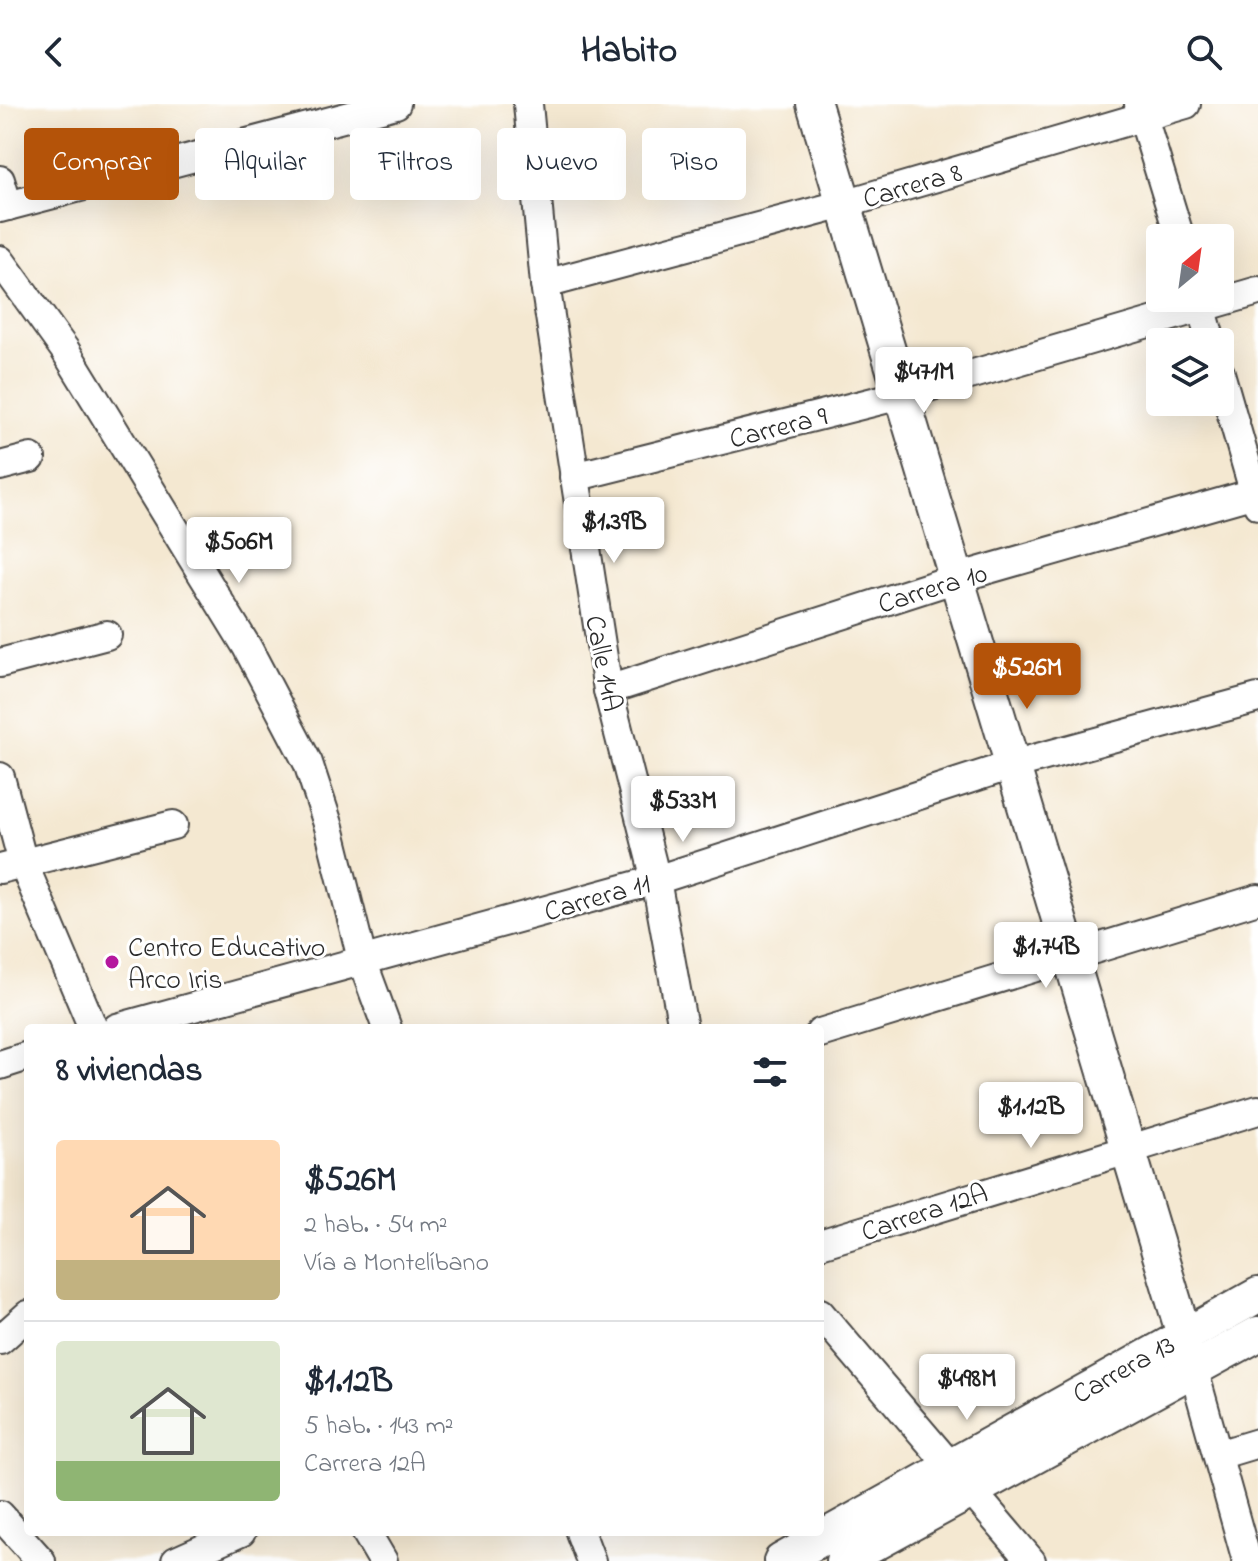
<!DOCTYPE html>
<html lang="es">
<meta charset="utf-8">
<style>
:root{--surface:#fff;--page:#f6f6f7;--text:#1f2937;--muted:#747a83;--line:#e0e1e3;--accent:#b45309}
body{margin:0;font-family:"Indie Flower",sans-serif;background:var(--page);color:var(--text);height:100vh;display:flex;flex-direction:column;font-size:30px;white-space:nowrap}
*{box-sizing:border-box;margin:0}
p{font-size:26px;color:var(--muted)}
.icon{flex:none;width:44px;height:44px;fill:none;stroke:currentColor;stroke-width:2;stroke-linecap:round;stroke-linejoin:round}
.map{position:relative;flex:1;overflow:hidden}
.drawer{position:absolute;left:24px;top:920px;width:800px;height:512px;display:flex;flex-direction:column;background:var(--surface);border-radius:8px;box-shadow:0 8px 32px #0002}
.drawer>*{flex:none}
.hud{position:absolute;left:24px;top:24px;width:800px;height:72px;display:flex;gap:16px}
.needle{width:52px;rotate:29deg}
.buttons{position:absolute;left:1146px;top:120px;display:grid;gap:16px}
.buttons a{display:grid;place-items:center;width:88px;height:88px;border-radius:8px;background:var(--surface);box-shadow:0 8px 32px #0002;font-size:40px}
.price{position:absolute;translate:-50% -68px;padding:0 18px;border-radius:8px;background:#fff;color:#222;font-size:26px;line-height:52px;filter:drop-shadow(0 2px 4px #0008)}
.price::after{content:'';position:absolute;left:50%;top:48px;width:24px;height:18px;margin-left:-12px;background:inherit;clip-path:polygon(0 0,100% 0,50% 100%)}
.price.active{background:var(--accent);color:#fff}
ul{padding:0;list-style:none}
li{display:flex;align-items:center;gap:24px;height:200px;padding:0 32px}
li+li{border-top:2px solid var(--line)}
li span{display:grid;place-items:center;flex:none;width:224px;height:160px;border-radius:8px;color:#555}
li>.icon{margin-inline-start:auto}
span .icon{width:96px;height:96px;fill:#fffc;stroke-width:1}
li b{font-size:34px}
h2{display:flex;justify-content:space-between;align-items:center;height:96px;padding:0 32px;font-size:34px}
.chip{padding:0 28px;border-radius:8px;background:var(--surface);box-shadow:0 8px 32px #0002;font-size:28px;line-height:72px}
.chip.active{background:var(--accent);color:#fff}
header{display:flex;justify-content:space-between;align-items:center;height:104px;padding:0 32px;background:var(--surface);font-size:36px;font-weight:700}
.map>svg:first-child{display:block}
</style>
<header><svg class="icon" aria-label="back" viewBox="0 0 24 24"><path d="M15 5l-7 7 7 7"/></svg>Habito<svg class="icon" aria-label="search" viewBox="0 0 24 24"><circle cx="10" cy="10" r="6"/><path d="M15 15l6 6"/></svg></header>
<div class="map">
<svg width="1258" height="1457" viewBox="0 0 1258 1457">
<rect width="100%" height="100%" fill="#fff"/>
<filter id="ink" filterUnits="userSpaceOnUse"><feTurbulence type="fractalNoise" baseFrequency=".0125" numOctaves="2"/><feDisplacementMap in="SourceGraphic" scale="16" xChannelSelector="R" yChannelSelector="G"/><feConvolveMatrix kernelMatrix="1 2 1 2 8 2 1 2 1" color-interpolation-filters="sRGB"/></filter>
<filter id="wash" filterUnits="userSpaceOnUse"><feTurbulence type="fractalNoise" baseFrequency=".006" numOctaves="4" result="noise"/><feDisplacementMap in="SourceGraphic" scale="32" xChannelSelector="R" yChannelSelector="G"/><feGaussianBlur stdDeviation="1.8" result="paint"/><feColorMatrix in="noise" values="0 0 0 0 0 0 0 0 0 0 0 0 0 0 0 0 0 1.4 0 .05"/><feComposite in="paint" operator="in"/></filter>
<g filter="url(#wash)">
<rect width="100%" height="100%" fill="#f4e8d1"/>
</g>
<g filter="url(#ink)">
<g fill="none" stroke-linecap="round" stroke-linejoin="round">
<defs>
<g id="minor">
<path d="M528,0L545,180L608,586L656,776L683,924"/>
<path d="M1139,0L1180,134"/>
<path d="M0,76L8,102"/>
<path d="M0,104L396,0"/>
<path d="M0,156L65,246L247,543L308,659L329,723L363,859L387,924"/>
<path d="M545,180L844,100L1186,0"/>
<path d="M1199,194L1211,238"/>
<path d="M1220,269L1258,401"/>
<path d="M0,362L31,354"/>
<path d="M574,373L901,291L1258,187"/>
<path d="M0,559L107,531"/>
<path d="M608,586L957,474L1258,388"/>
<path d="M0,673L23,759L93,924"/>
<path d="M0,765L173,721"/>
<path d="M117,924L656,776L1012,661L1258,594"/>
<path d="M820,929L1258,795"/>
<path d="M0,961L28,952"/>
<path d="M820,1140L1258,1006"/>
<path d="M820,1209L1031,1457"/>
<path d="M0,1236L28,1211"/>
<path d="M1188,1246L1247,1457"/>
<path d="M1218,1351L1258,1339"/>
<path d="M0,1411L41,1457"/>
<path d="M366,1428L383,1457"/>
<path d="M580,1428L591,1457"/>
<path d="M176,1457L241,1428"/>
</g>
<g id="tertiary">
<path d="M814,0L1184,1231"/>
<path d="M781,1457L1258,1191"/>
<path d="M843,1457L1258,1230"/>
</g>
</defs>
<use href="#minor" stroke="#494744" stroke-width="32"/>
<use href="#tertiary" stroke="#494744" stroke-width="38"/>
<use href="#minor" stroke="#fff" stroke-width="28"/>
<use href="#tertiary" stroke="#fff" stroke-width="34"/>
</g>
</g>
<circle fill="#b5179e" stroke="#fff" stroke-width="3" cx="112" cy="858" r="8"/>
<g text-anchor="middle" stroke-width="6" stroke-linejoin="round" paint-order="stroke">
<g font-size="28" fill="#2b2b2b" stroke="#fff">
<text transform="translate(912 80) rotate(-16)" y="10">Carrera 8</text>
<text transform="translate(778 322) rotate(-14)" y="10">Carrera 9</text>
<text transform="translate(932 483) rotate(-17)" y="10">Carrera 10</text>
<text transform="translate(605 559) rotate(79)" y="10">Calle 14A</text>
<text transform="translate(597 792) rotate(-16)" y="10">Carrera 11</text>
<text transform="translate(924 1107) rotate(-18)" y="10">Carrera 12A</text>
<text transform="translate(1123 1264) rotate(-29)" y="10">Carrera 13</text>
</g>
<g font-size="28" fill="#2b2b2b" stroke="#fff" text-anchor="start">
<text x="128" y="852">Centro Educativo<tspan x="128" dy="32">Arco Iris</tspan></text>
</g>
</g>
</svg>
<div class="buttons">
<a><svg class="needle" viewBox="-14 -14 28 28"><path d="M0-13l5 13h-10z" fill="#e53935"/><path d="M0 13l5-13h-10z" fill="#747a83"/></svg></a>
<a><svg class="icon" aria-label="layers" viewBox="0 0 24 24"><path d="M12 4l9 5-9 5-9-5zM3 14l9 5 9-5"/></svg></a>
</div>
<b class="price" style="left:924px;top:311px">$471M</b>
<b class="price" style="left:614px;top:461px">$1.39B</b>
<b class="price" style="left:239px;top:481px">$506M</b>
<b class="price active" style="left:1027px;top:607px">$526M</b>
<b class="price" style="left:683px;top:740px">$533M</b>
<b class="price" style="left:1046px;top:886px">$1.74B</b>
<b class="price" style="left:1031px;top:1046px">$1.12B</b>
<b class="price" style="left:967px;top:1318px">$498M</b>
<div class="hud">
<a class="chip active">Comprar</a>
<a class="chip">Alquilar</a>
<a class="chip">Filtros</a>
<a class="chip">Nuevo</a>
<a class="chip">Piso</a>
</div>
<section class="drawer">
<h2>8 viviendas<svg class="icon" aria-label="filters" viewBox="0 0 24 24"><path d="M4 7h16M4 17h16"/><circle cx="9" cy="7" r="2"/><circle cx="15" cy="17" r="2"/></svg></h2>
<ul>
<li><span style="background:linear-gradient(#ffd9b3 75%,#c2b280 0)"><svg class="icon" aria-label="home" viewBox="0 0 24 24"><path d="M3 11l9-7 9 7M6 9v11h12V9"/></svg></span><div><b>$526M</b><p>2 hab. · 54 m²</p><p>Vía a Montelíbano</p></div></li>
<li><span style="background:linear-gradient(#dfe7d0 75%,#8fb573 0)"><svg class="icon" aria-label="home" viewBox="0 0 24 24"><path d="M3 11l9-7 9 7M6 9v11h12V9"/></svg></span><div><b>$1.12B</b><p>5 hab. · 143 m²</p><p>Carrera 12A</p></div></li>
</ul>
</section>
</div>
